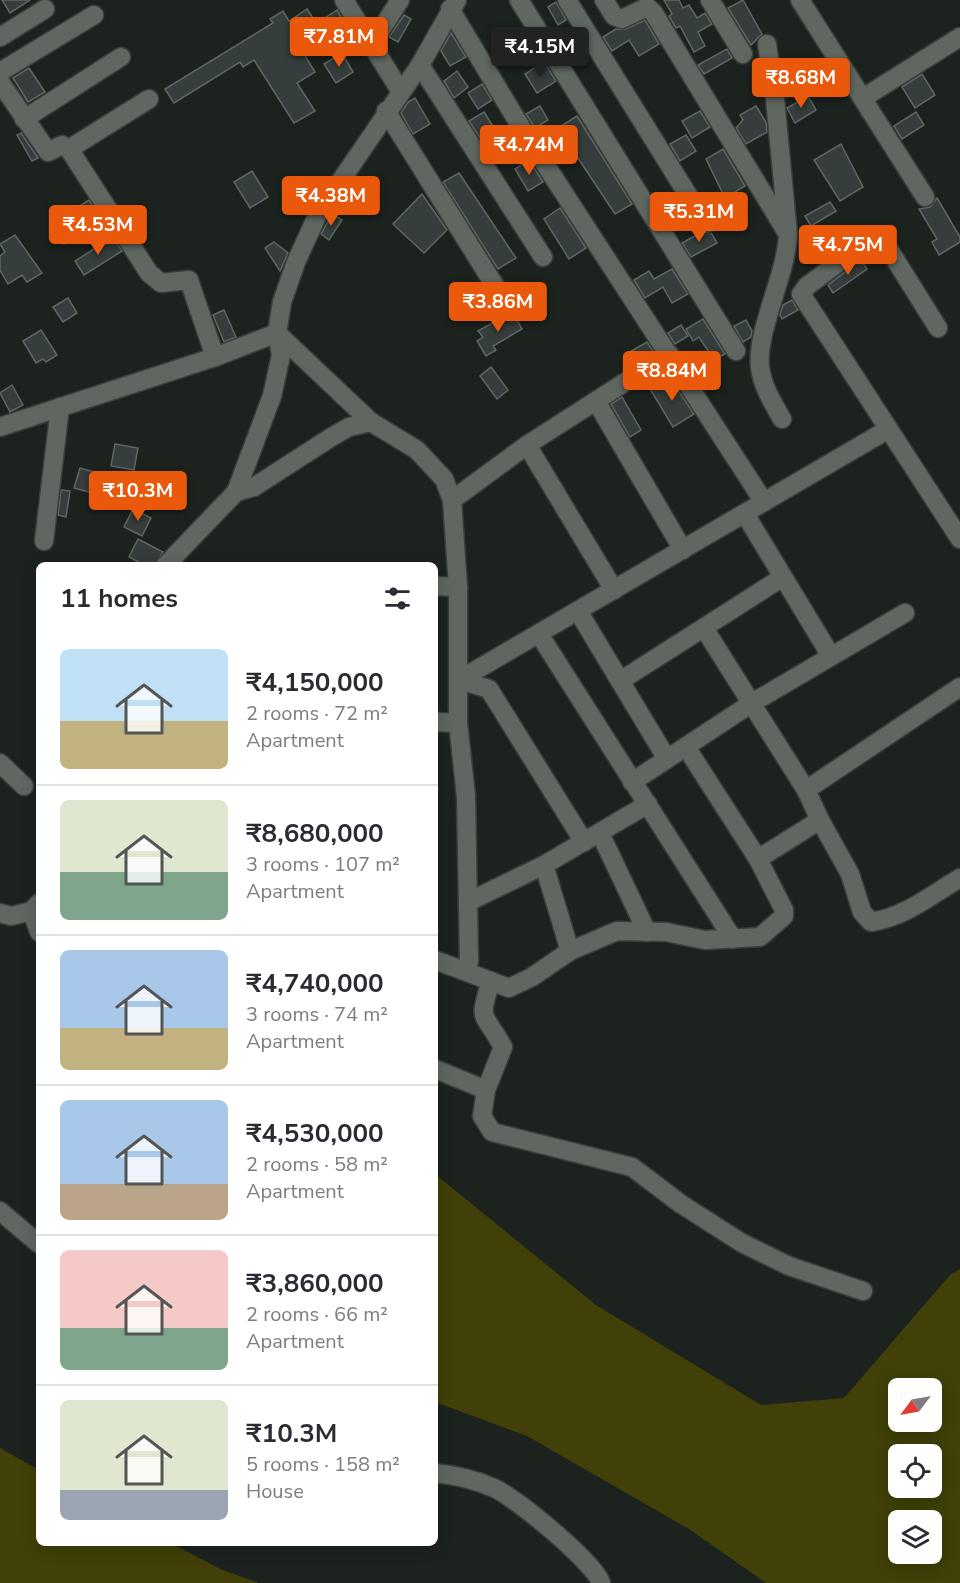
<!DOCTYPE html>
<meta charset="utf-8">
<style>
:root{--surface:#fff;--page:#f2f2f3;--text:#2b2b33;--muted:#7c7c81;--line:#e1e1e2;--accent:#ea580c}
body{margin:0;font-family:"Nunito Sans",sans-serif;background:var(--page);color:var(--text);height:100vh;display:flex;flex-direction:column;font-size:22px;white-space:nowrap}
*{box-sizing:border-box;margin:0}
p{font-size:20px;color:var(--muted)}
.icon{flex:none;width:33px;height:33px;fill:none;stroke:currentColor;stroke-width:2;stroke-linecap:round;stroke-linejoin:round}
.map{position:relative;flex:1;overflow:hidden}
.drawer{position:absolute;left:36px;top:562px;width:402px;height:984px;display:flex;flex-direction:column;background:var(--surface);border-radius:9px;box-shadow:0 3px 15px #0003}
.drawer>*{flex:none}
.needle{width:39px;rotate:238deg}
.controls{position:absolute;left:888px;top:1378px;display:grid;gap:12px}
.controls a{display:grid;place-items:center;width:54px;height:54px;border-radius:9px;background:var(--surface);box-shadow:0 3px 15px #0003;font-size:30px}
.price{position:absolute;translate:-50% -51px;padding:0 14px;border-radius:6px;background:var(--accent);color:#fff;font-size:20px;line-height:39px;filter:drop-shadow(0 2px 3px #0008)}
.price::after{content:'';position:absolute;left:50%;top:36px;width:18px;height:14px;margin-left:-9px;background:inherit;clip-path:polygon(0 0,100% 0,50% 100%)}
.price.current{background:#222;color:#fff}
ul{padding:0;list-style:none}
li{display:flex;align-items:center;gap:18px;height:150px;padding:0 24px}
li+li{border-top:2px solid var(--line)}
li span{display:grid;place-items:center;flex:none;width:168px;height:120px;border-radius:9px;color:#555}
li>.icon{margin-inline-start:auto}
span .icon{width:72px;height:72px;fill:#fffc;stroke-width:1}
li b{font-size:26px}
h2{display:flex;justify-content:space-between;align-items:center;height:72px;padding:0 24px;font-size:26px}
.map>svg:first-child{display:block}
</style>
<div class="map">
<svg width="960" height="1583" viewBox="0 0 960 1583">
<rect width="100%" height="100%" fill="#1c231e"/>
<g fill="#404008" fill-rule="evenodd">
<path d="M435,1174L596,1305L761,1405L844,1398L950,1275L960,1269V1583H766L689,1529L527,1436L435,1402ZM898,1389H932V1422H898ZM898,1455H932V1488H898ZM898,1521H932V1554H898Z"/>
<path d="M0,1448L39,1470V1544H173L220,1569L259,1583H0Z"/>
</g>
<g fill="#353e3c" stroke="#5d6764" stroke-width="1.5">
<path d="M2,0H30L10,13Z"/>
<path d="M664,0H679L683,8L689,5L697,18L705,13L712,24L698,32L705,46L694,52L680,26L676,28L669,16L672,14Z"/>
<path d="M743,0L762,34L751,45L728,8Z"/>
<path d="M556,2L566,20L558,25L548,7Z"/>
<path d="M307,9L317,24L294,38L315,72L297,83L315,111L294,123L254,60L243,67L240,62L174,103L165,89L273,23L270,19L283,11L289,21Z"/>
<path d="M337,10L348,29L334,38L322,20Z"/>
<path d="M404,15L411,19L398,42L389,37Z"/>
<path d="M645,20L659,44L639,56L629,40L612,51L603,37L616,29H626Z"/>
<path d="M451,33L466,57L450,66L441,51Z"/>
<path d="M727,49L732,58L704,74L698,65Z"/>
<path d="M342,53L353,72L336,83L324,64Z"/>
<path d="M544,62L556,81L537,93L525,74Z"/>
<path d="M29,68L45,92L28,102L13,78Z"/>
<path d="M457,71L468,87L454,98L444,81Z"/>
<path d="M922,74L935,95L915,108L902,87Z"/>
<path d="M482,84L492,100L478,109L468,93Z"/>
<path d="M808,96L816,110L795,123L787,108Z"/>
<path d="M415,98L430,124L413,134L401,113L408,102Z"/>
<path d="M540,106L548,120L535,128L526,114Z"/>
<path d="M756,106L766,122L767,132L746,144L736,128L743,120L740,115Z"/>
<path d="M700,111L710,127L692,138L682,121Z"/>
<path d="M484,112L508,150L497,157L488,143L485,145L469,121Z"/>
<path d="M916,112L924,125L902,139L894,126Z"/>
<path d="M577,116L632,204L615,214L558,128Z"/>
<path d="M21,133L38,158L32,161L17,135Z"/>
<path d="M686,135L696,151L680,161L670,144Z"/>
<path d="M841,144L863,187L840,201L814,160Z"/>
<path d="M723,149L745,186L725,198L706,159Z"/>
<path d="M529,160L543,182L528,191L515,169Z"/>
<path d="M252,171L268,197L250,208L234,182Z"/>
<path d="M459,173L516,258L498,269L443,182Z"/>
<path d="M422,194L447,230L424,253L393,224Z"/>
<path d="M937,198L960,237V242L939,255L932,242L937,239L919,209L930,207Z"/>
<path d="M89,200L101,220L64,244L51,224Z"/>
<path d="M830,202L836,211L811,226L805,216Z"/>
<path d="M560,208L586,248L569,259L544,219Z"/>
<path d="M332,214L342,220L329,240L321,234Z"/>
<path d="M700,233L712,234L717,243L691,257L682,243Z"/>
<path d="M15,235L42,273L27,282L22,275L8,284L0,270V256L5,252L0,244Z"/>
<path d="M113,237L122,251L84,275L75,261Z"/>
<path d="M274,242L288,253L280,271L265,248Z"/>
<path d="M861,260L867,269L833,293L828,285Z"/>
<path d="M672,269L688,294L672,303L663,287L645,298L634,280L649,271L654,279Z"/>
<path d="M68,298L77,313L63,322L53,307Z"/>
<path d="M792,300L798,310L782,319L780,315L783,305Z"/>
<path d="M224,310L236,337L224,342L213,315Z"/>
<path d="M512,312L522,329L493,346L496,350L486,356L477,341L483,337L478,331Z"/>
<path d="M703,319L725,354L714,360L699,337L693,341L686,329Z"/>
<path d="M746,320L752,331L751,337L743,342L734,326Z"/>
<path d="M681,325L688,336L675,344L668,333Z"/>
<path d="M41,330L57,355L46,362L43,359L36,363L23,341Z"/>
<path d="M647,342L653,351L632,364L626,354Z"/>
<path d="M491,367L508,390L497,399L480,376Z"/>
<path d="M670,378L694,414L673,427L650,389Z"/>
<path d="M12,385L23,405L10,412L0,393Z"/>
<path d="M622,397L641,430L630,437L611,404Z"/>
<path d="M115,444L138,448L134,470L111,466Z"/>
<path d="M80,468L98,473L93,493L74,488Z"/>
<path d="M61,490L70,491L66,517L58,515Z"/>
<path d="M133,509L151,518L142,536L124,527Z"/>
<path d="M138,539L163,552L154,566H146L129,557Z"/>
</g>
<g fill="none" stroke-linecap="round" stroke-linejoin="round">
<defs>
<g id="minor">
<path d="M344,0L401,92"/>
<path d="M519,0L736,351"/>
<path d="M567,0L706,224"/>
<path d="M604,0L614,16L622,19L647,7L653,12L786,231"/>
<path d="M710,0L743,54"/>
<path d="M800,0L925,197"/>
<path d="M450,9L521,127L764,502"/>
<path d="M0,37L45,9"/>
<path d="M372,44L400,0"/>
<path d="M767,44L775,99L788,235C786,276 756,331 760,367C762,386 773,403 782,419"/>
<path d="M420,65L543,257"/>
<path d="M0,72L94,15"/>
<path d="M0,82L48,152L62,145L69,149L149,273L161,283L189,280L215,357"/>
<path d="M863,98L960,37"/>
<path d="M386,111L505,302"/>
<path d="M24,119L121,57"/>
<path d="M69,149L149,99"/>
<path d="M938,328L883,240L876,238L865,243L807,286L801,294L960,539"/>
<path d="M596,401L683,550"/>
<path d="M0,427L215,357L277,333L371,422L417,450L444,479L452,500L458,587V723L466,796L469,961L465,971"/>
<path d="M527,445L614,590"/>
<path d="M236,492L254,487L330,438L349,427L371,422"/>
<path d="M452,500L527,445L669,354"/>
<path d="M745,514L831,656"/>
<path d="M44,541L60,407"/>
<path d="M165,566L236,492L272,396L281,355L277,333L282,302L296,262L318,214L420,65L457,0"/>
<path d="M435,586L458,587"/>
<path d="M578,611L667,759"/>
<path d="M704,628L806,790L820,820L850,874L862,912L871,922C905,917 931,895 960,878"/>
<path d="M539,634L733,939"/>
<path d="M459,680L887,430"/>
<path d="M459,680L489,689L584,842"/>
<path d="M620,681L783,577"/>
<path d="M435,722L458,723"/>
<path d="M0,763L24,786"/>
<path d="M632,782L752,703L905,613"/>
<path d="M806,790L960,687"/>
<path d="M600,833L647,932"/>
<path d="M758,859L820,820"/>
<path d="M544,865L570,951"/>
<path d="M468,902L544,865L648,804"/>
<path d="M39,903L32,911L39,932"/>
<path d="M0,913L11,916L32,911"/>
<path d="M435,960L509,988L532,977L570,951L617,931L666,932L705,940L760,937L784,916V910L758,859L686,747"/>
<path d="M491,981C477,1024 484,1011 503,1047L486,1090L482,1116L492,1132L632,1167L681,1204L742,1243L789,1266L863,1291"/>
<path d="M435,1069L486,1090"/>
<path d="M0,1211L39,1244"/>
<path d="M435,1473C454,1475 476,1480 494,1488C515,1497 595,1563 601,1583"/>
</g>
</defs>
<use href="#minor" stroke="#3b3f3c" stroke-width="21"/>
<use href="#minor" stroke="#606761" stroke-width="18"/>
</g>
</svg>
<div class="controls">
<a><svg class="needle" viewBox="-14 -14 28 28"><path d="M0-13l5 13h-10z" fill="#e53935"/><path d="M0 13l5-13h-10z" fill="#7c7c81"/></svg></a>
<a><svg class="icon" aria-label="locate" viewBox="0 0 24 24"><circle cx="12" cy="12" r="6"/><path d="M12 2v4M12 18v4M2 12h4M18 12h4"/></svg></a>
<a><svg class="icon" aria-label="layers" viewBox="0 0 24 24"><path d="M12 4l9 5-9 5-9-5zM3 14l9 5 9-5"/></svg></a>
</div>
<b class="price" style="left:339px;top:68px">₹7.81M</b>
<b class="price current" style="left:540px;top:78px">₹4.15M</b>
<b class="price" style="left:801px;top:109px">₹8.68M</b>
<b class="price" style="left:529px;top:176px">₹4.74M</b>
<b class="price" style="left:331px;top:227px">₹4.38M</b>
<b class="price" style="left:699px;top:243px">₹5.31M</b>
<b class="price" style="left:98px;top:256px">₹4.53M</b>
<b class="price" style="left:848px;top:276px">₹4.75M</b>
<b class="price" style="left:498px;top:333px">₹3.86M</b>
<b class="price" style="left:672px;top:402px">₹8.84M</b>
<b class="price" style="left:138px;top:522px">₹10.3M</b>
<section class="drawer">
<h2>11 homes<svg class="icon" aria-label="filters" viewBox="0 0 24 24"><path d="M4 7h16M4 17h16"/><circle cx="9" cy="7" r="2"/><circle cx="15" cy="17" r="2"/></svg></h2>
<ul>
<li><span style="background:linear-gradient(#bfe0f5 60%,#c2b280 0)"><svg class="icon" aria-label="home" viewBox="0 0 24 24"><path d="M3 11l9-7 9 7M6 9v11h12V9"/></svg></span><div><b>₹4,150,000</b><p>2 rooms · 72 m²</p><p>Apartment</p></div></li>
<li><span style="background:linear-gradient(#dfe7d0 60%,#7fa58c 0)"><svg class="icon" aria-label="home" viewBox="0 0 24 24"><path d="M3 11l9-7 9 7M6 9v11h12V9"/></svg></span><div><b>₹8,680,000</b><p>3 rooms · 107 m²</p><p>Apartment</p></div></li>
<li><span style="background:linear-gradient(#a9c7e8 65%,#c2b280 0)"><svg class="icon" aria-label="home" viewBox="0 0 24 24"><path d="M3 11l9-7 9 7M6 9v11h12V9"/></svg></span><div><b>₹4,740,000</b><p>3 rooms · 74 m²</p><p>Apartment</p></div></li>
<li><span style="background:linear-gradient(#a9c7e8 70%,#b9a48a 0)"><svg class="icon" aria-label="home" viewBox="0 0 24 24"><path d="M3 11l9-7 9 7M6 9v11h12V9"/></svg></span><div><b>₹4,530,000</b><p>2 rooms · 58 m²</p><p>Apartment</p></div></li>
<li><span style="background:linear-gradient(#f6c9c9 65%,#7fa58c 0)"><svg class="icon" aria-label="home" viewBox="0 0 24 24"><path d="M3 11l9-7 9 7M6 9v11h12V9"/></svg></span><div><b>₹3,860,000</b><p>2 rooms · 66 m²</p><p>Apartment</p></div></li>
<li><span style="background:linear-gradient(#dfe7d0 75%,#9aa5b1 0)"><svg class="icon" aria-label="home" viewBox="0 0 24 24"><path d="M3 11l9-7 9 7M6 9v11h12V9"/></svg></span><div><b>₹10.3M</b><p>5 rooms · 158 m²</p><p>House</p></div></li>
</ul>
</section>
</div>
